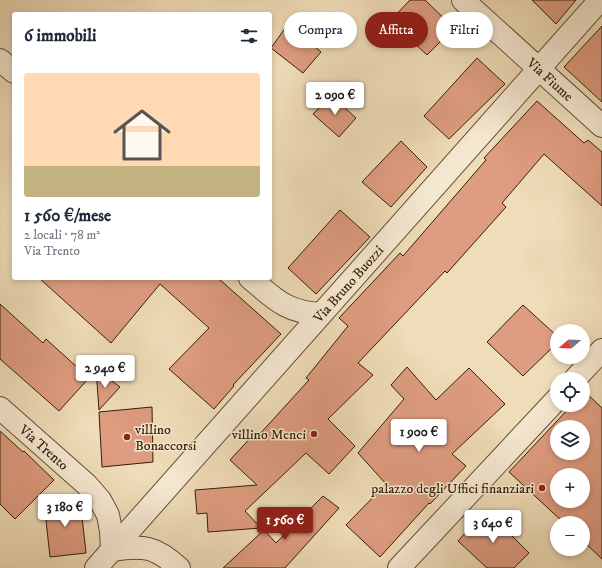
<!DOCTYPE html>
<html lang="it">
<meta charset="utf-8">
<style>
:root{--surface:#fff;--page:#f2f2f3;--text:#1f2937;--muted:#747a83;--line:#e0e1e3;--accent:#8f2418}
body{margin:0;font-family:"IM FELL DW Pica",serif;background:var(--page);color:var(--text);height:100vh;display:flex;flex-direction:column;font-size:15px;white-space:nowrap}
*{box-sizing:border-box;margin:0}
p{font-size:13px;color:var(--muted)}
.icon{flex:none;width:22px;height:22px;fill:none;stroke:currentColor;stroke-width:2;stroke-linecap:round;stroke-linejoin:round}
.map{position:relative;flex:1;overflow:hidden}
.sheet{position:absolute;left:12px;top:12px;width:260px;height:268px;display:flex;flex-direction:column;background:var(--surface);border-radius:4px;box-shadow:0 2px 6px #0003}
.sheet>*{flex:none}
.top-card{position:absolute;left:284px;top:12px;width:258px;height:36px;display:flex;gap:8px}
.needle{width:26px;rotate:251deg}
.buttons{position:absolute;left:550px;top:324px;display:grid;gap:8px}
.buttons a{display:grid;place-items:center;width:40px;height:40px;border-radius:50%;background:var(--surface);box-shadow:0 2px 6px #0003;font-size:20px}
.price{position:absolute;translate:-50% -34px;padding:0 9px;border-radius:4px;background:#fff;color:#222;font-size:13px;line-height:26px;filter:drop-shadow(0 1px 2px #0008)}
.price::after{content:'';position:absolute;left:50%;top:24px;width:12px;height:9px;margin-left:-6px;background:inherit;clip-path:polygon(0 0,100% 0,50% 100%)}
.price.on{background:var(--accent);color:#fff}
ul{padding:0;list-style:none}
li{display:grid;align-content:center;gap:8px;height:212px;padding:0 12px}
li+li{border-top:1px solid var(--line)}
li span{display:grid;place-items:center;height:124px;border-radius:4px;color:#555}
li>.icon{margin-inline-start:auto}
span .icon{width:72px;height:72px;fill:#fffc;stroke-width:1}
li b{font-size:17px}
h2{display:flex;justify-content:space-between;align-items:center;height:48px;padding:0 12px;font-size:17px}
.tag{padding:0 14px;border-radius:18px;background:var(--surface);box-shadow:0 2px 6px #0003;font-size:14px;line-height:36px}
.tag.on{background:var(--accent);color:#fff}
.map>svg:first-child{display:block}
</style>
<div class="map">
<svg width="602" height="568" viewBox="0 0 602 568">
<rect width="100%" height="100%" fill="#efdcb8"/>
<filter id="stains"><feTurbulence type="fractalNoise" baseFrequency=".005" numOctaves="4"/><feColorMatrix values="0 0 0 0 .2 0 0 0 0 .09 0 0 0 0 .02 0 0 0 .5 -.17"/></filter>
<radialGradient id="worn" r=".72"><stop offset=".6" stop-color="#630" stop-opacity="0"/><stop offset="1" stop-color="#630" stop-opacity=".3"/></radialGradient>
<g fill="#de9c80" stroke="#352006" fill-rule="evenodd">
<path d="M410,0H425L454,28L427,55L390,21Z"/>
<path d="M532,0H576L556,24Z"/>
<path d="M288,24L321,52L303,73L271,48Z"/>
<path d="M602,26V102L564,67Z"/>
<path d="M477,58L505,84L449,139L424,116Z"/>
<path d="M332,96L356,118L339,137L313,114Z"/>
<path d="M537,101L584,143L588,140L602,152V206L544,154L502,203L506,207L447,273L445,271L358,363L373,375L328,419L355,446L329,474L306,453L245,511L261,528L208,532L207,513L197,514L195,490L257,485L230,460L255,433L258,436L309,380L306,378L348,326L339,318L400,253L403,256L486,160L484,158Z"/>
<path d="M401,141L427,167L391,207L362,182Z"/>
<path d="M340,210L370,237L316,294L288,268Z"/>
<path d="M39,278H218L281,334L233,385L234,386L214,409L169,369L209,328L160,284L111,343Z"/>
<path d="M0,304L43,343L46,339L89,378L59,411L0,359Z"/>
<path d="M523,305L557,336V343L523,376L487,342Z"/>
<path d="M407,367L436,400L469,368L505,404L452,454L466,466L430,504L429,503L380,557L346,525L386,484L358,453L404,399L391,385Z"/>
<path d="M96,369L120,387L99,410Z"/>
<path d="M583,390L602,408V559L583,541V523H564L509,472L572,405H583ZM557,427H583V453H557ZM557,475H583V501H557Z"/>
<path d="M152,407L153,462L102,467L99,412Z"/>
<path d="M0,431L23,452L24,451L54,480L15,519L0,504Z"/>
<path d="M323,496L339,508L285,568H223L264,530L276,543Z"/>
<path d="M80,499L86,553L50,557L44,502Z"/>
<path d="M486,510L529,553L514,568H487L458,541Z"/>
</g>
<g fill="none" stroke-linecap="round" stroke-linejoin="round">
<defs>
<g id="minor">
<path id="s1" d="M463,0L602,126"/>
<path d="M0,60L14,72"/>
<path d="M250,278C276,300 286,312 321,314"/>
<path d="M575,379L602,350"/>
<path id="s2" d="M0,408L87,485L100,500L108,515L111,531L112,550"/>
<path d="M112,550C143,545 155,546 179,568"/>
<path id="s3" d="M96,568L600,0"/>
<path d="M399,568L557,399"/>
</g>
</defs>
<use href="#minor" stroke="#644f32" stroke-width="24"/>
<use href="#minor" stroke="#f5e8d1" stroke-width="22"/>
</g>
<g fill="#8f2418" stroke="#f5e8d1" stroke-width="1.5">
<circle cx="314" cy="434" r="4"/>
<circle cx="127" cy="437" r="4"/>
<circle cx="542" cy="488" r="4"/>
</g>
<g text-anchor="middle" stroke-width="3" stroke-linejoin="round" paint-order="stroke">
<g font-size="14" fill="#352006" stroke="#f5e8d1">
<text dy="5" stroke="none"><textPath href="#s1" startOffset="118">Via Fiume</textPath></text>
<text dy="5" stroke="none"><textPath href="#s3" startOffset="380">Via Bruno Buozzi</textPath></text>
<text dy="5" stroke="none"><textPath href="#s2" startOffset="59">Via Trento</textPath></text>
</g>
<g font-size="14" fill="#352006" stroke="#f5e8d1" text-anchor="end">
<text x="135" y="434" text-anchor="start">villino<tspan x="135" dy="16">Bonaccorsi</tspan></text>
<text x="306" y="439">villino Menci</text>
<text x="534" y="493">palazzo degli Uffici finanziari</text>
</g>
</g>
<rect width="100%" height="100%" filter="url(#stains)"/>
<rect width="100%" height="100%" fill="url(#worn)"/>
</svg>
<div class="buttons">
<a><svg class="needle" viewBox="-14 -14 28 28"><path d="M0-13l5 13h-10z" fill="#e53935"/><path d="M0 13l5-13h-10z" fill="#747a83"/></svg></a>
<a><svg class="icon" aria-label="locate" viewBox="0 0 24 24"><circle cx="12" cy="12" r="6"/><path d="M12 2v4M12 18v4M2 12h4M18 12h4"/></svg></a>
<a><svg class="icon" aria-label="layers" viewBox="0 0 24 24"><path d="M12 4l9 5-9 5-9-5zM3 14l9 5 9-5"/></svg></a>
<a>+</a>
<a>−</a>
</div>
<b class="price" style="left:335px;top:116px">2 090 €</b>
<b class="price" style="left:105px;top:389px">2 940 €</b>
<b class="price" style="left:419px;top:453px">1 900 €</b>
<b class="price" style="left:65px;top:528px">3 180 €</b>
<b class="price on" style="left:285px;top:541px">1 560 €</b>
<b class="price" style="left:493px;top:544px">3 640 €</b>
<div class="top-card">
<a class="tag">Compra</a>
<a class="tag on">Affitta</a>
<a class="tag">Filtri</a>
</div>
<section class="sheet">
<h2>6 immobili<svg class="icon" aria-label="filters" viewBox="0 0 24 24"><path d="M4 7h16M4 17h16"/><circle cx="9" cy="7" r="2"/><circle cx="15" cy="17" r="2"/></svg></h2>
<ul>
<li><span style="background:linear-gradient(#ffd9b3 75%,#c2b280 0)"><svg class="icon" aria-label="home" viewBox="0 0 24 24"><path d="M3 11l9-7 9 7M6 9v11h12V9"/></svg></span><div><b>1 560 €/mese</b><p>2 locali · 78 m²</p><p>Via Trento</p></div></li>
</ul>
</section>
</div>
